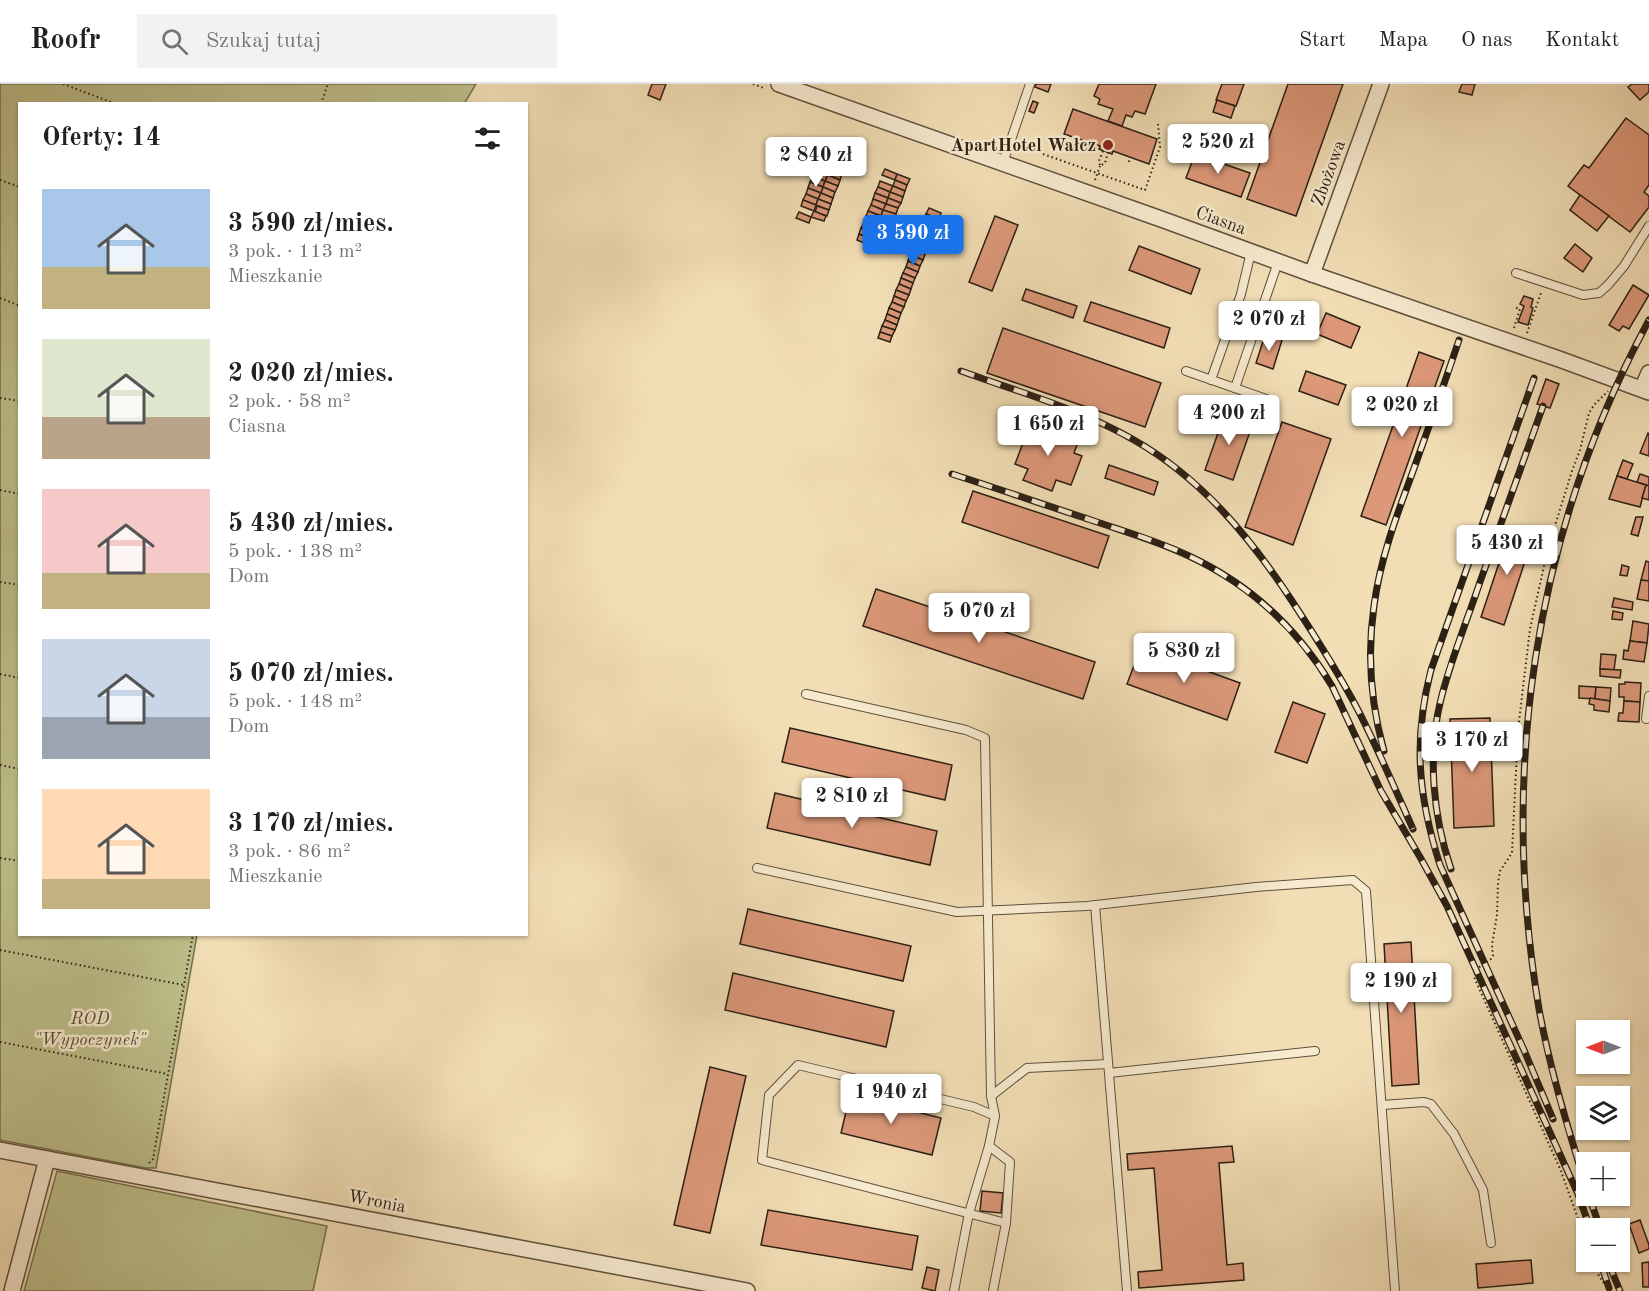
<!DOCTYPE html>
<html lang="pl">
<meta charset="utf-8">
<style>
:root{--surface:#fff;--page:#f2f2f2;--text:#202124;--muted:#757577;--line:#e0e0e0;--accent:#1a73e8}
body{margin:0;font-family:"Old Standard TT",serif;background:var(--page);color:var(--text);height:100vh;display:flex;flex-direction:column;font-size:22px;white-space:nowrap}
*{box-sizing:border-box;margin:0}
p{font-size:20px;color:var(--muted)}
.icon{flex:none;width:33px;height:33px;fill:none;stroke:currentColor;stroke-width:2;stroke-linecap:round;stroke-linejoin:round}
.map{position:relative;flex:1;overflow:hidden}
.sheet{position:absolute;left:18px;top:18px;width:510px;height:834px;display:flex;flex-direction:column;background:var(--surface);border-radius:0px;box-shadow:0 2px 4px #0004}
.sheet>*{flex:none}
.needle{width:39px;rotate:270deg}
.controls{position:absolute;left:1576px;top:936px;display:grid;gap:12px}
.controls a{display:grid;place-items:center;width:54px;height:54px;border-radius:0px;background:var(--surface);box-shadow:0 2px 4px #0004;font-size:30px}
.price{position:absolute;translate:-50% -51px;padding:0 14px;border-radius:6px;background:#fff;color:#222;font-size:20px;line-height:39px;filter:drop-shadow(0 2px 3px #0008)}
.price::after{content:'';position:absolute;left:50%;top:36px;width:18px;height:14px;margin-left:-9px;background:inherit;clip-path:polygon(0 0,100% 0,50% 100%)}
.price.on{background:var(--accent);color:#fff}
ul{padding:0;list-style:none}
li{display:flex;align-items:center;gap:18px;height:150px;padding:0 24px}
li span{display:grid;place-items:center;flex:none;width:168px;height:120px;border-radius:0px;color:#555}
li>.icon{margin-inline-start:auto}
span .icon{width:72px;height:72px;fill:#fffc;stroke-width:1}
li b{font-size:26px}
h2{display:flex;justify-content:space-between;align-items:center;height:72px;padding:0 24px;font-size:26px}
header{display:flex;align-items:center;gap:36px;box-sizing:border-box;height:84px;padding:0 30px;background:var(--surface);border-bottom:2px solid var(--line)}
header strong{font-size:28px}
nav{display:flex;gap:33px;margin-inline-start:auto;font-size:21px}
.search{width:420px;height:54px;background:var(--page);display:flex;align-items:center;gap:15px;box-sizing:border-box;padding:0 21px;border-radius:0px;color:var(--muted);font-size:22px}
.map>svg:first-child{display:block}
</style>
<header>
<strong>Roofr</strong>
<div class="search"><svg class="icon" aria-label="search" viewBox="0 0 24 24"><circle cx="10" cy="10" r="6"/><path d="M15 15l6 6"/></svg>Szukaj tutaj</div>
<nav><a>Start</a><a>Mapa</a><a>O nas</a><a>Kontakt</a></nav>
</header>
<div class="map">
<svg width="1649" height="1207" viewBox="0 0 1649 1207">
<rect width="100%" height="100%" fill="#f2deb5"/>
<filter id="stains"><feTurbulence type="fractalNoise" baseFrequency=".00333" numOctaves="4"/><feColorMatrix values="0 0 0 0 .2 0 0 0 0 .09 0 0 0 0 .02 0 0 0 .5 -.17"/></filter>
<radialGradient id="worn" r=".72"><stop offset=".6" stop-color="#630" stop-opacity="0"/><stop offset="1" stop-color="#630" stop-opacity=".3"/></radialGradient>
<g fill="#bec08b" stroke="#757050" stroke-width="1.5">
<path d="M0,0H476L464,20H20V850L197,851L156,1084H146L0,1056Z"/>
<path d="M57,1087L327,1142L313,1207H24Z"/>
</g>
<g fill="#dc9879" stroke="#2c2015" stroke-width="1.5">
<path d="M652,0H666L660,16L648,11Z"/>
<path d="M1036,0H1051L1048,8L1035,3Z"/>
<path d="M1099,0H1156L1145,30L1135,27L1132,33L1126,31L1122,42L1108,37L1113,25L1098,20L1100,15L1094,12Z"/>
<path d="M1222,0H1244L1236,22L1216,16Z"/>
<path d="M1288,0H1343L1296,132L1247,115Z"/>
<path d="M1462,0H1475L1472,11L1459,8Z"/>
<path d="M1632,0H1649V8L1640,16L1628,3Z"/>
<path d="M1217,16L1235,22L1231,34L1213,28Z"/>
<path d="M1033,17L1038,19L1034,29L1029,27Z"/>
<path d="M1073,25L1157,55L1149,80L1113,67L1112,70L1099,65L1100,62L1064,50Z"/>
<path d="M1626,34L1649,51V101L1644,108L1649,112V123L1630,148L1568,102L1584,81L1589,84Z"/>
<path d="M837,68L850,72L847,79L835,74Z"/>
<path d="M822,69L835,74L832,80L820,75Z"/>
<path d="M1195,70L1250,89L1241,113L1186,94Z"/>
<path d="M835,74L847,79L845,85L832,80Z"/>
<path d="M832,80L845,85L842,90L830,86Z"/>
<path d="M817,81L830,86L828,91L815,87Z"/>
<path d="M885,85L897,90L895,96L882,91Z"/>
<path d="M830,86L842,90L840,96L828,91Z"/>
<path d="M815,87L828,91L825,97L813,93Z"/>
<path d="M897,90L910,95L907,101L895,96Z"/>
<path d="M828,91L840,96L838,102L825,97Z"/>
<path d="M813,93L825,97L823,103L810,98Z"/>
<path d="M895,96L907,101L905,107L893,102Z"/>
<path d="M825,97L838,102L835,108L823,103Z"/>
<path d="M880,97L893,102L890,108L878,103Z"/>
<path d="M810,98L823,103L821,109L808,104Z"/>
<path d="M893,102L905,107L903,113L890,108Z"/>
<path d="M823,103L835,108L833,114L821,109Z"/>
<path d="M878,103L890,108L888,114L875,109Z"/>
<path d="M808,104L821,109L818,115L806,110Z"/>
<path d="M890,108L903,113L901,119L888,114Z"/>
<path d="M821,109L833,114L831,120L818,115Z"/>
<path d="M875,109L888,114L886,120L873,115Z"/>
<path d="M806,110L818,115L816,121L803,116Z"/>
<path d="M1580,111L1609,132L1597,147L1570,126Z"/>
<path d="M888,114L901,119L898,124L886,120Z"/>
<path d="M818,115L831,120L829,126L816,121Z"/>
<path d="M873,115L886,120L883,126L871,121Z"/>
<path d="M803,116L816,121L814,127L801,122Z"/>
<path d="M886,120L898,124L896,130L883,126Z"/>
<path d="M871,121L883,126L881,132L868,127Z"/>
<path d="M817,122L829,126L827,132L815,128Z"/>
<path d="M929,124L941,129L939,135L926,130Z"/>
<path d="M883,126L896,130L893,137L881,132Z"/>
<path d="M814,127L826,132L824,137L811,133Z"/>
<path d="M868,127L881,132L879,137L866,132Z"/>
<path d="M799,128L811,133L809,139L796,134Z"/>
<path d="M926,130L939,135L936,141L924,136Z"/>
<path d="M866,132L879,137L876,143L864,138Z"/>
<path d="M881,132L893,137L891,142L879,137Z"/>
<path d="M995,132L1018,141L992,207L969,198Z"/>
<path d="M924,136L936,141L934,146L922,142Z"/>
<path d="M879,137L891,142L889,148L876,143Z"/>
<path d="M864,138L876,143L874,149L861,144Z"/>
<path d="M922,142L934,146L932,152L919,148Z"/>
<path d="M876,143L889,148L886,154L874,149Z"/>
<path d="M861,144L874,149L871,155L859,150Z"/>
<path d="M919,148L932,152L930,158L917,153Z"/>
<path d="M874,149L886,154L884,160L871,155Z"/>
<path d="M859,150L871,155L869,161L857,156Z"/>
<path d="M917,153L930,158L926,164L915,159Z"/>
<path d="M871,155L884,160L882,166L869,161Z"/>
<path d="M915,159L926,164L925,170L913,165Z"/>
<path d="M1575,160L1592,174L1583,188L1564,174Z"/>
<path d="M1139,162L1200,185L1191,210L1129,186Z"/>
<path d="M913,165L925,170L923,176L910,171Z"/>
<path d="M910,171L923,176L920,182L908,177Z"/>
<path d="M908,177L920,182L918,188L906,183Z"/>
<path d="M906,183L918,188L915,194L903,189Z"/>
<path d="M903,189L915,194L913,199L901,194Z"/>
<path d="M901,194L913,199L911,205L899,200Z"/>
<path d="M899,200L911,205L909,211L896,206Z"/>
<path d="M1633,201L1649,211L1629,245L1623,242L1619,247L1609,241Z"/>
<path d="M1026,205L1077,222L1073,234L1022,216Z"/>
<path d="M896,206L909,211L906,217L894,212Z"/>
<path d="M894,212L906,217L904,223L892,218Z"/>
<path d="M1524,212L1533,215L1531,223L1533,224L1528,241L1518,238L1524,222L1520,220Z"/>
<path d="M892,218L904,223L901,229L889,224Z"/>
<path d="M1091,218L1170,244L1164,264L1084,237Z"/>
<path d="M889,224L901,229L899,235L887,230Z"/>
<path d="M1326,229L1360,243L1351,264L1317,250Z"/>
<path d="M887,230L899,235L897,241L885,236Z"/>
<path d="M885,236L897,241L895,246L882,242Z"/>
<path d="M882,242L895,246L892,252L880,248Z"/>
<path d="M1003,244L1161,299L1145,343L987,289Z"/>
<path d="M880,248L892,252L890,258L878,254Z"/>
<path d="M1265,251L1282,256L1273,285L1256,279Z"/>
<path d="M1419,268L1444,277L1386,441L1361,432Z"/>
<path d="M1306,287L1346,301L1338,321L1299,307Z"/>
<path d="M1546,295L1559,300L1550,324L1537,320Z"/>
<path d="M1225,329L1253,339L1233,396L1205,386Z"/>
<path d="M1031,338L1079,356L1074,369L1082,372L1071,401L1056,396L1052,407L1023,396L1028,385L1015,380Z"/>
<path d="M1282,338L1331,355L1293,461L1245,443Z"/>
<path d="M1648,349L1649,350V372L1640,369Z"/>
<path d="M1623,376L1633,380L1627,395L1617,392Z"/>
<path d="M1109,381L1158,398L1154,411L1105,394Z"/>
<path d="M1640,390L1649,393V402L1637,398Z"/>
<path d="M1617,392L1646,401L1640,423L1609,415Z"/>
<path d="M1646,401L1649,402V416L1642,414Z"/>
<path d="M973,407L1109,452L1098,484L962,438Z"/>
<path d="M1636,433H1643L1638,452L1631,450Z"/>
<path d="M1511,443L1534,450L1504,541L1481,533Z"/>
<path d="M1646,477L1649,478V497L1641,496Z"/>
<path d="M1622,481L1629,483L1627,492L1620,491Z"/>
<path d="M1641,496L1649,497V517L1637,515Z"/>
<path d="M876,505L1095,578L1083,615L863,542Z"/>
<path d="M1614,514L1633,518L1632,526L1612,523Z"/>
<path d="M1613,527L1623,529L1622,536L1612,535Z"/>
<path d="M1633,537L1649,540L1647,559L1630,557Z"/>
<path d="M1630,557L1647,559L1644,578L1623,575L1624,566L1628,567Z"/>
<path d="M1141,563L1240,599L1227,636L1127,600Z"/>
<path d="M1601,570L1616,571L1614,586L1600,585Z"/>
<path d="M1600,585L1621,586L1620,594L1600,592Z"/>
<path d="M1625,598L1641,599L1640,618L1624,617V613H1619V600H1625Z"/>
<path d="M1579,602L1596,603L1595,615L1579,614Z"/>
<path d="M1596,603L1611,604L1610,617L1595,615Z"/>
<path d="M1590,614L1610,617L1609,628L1594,626V621L1589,620Z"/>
<path d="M1624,617L1640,618L1639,638L1618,637L1619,629H1623Z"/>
<path d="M1293,618L1325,630L1307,679L1275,668Z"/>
<path d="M1490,634L1494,742L1454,744L1450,635Z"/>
<path d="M790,644L952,681L945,716L782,678Z"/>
<path d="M775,709L937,747L930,781L767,744Z"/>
<path d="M748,825L911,862L903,897L740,860Z"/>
<path d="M1411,858L1419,1000L1392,1002L1384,860Z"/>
<path d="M733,889L894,927L886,963L725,926Z"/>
<path d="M710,983L746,992L710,1149L674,1141Z"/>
<path d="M850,1011L941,1034L932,1071L841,1049Z"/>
<path d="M1232,1062L1234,1078L1219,1079L1227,1181L1243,1179L1244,1196L1139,1204L1138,1188L1162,1186L1154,1084L1128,1086L1127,1070Z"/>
<path d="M982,1107L1003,1109L1001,1129L980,1127Z"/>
<path d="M768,1126L918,1152L912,1186L761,1161Z"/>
<path d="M1640,1136L1649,1161V1165L1639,1169L1629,1140Z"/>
<path d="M1531,1176L1533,1199L1478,1204L1476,1180Z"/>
<path d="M1649,1178V1203H1643L1642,1179Z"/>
<path d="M927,1183L939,1186L935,1207L922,1204Z"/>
</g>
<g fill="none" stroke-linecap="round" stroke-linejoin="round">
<defs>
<g id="service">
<path d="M1003,79L1030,0"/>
<path d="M1516,189L1583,211L1599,209L1608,201L1624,182L1649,142"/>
<path d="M1186,287L1272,317"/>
<path d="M1211,296L1241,210L1251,168"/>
<path d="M1235,304L1278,178"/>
<path d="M806,610L966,646L985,654L991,1012L995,1032L989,1062L1010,1078L1006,1139L993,1207"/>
<path d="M1646,635L1649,612"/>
<path d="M757,784L957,828L1087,822L1256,803L1353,796L1366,807L1395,1207"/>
<path d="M1095,821L1127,1207"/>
<path d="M1109,989L1315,967"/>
<path d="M991,1012L1027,984L1108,980"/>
<path d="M1382,1021L1424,1018L1431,1020L1454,1050L1483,1106L1491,1159"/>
<path d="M995,1032L974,1023L798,981L769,1011L762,1076L1006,1139"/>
<path d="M954,1207L969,1129L989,1062"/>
</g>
<g id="minor">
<path d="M779,0L1161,135L1312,190L1559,275L1649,308"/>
<path d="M1312,190L1381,0"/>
<path d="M1642,305L1649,289"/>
<path d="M0,1066L747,1207"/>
<path d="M12,1207L47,1075"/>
</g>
</defs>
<use href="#service" stroke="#5e503d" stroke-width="10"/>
<use href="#minor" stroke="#5e503d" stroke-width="18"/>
<g stroke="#2c2015" stroke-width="2" stroke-dasharray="1.5 3" stroke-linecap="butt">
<path d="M63,0L116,20"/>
<path d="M753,0L764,4"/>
<path d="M321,20L328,0"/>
<path d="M1081,61L1083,56"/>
<path d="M1103,67L1099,77L1100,82L1105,79L1108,68"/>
<path d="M1043,70L1145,106L1160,63L1158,40"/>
<path d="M1129,78L1130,73"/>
<path d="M0,96L20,103"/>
<path d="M1095,96L1100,82"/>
<path d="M0,214L20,222"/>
<path d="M1514,244L1520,225L1514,223"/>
<path d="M1527,249L1541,209"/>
<path d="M0,314L20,317"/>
<path d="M0,406L20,410"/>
<path d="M0,498L20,501"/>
<path d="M0,590L20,594"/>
<path d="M0,681L20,685"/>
<path d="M0,774L20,777"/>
<path d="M0,866L184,901"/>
<path d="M0,958L168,990"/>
<path d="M149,1079L153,1075L193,850"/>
<path d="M1587,1160L1561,1087L1474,893L1476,886L1484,879L1491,875L1493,872L1492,861L1497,831L1498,799L1500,787L1512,769L1518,646L1530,545L1548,464L1572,387L1580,366L1589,329L1594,321L1608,307"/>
<path d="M1593,1178L1599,1192L1609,1207"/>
</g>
<use href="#service" stroke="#f7eacf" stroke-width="8"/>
<use href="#minor" stroke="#f7eacf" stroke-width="15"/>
<defs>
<g id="rail">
<path d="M961,287C1019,308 1080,325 1134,356C1201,394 1250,453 1292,517C1315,552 1338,588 1358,626C1378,665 1395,705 1413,745"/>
<path d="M1534,294L1431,586C1413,656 1418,712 1440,781L1524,966L1553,1035"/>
<path d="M952,390C999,405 1045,421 1091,436C1123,447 1158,457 1189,472C1249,500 1298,545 1332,602L1381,707L1420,773L1447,822L1578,1110L1590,1144"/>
<path d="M1384,667C1371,620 1367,570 1374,522C1380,476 1396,433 1412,390C1428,345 1444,301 1459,256"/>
<path d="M1451,785C1433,732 1427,670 1441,615C1451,575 1467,537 1480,498C1501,439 1522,381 1543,322"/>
<path d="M1587,1105C1568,1046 1550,986 1539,925C1499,688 1534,449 1649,236"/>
<path d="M1589,1112L1600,1144"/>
<path d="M1608,1178L1620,1207"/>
<path d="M1602,1183L1609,1204"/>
</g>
</defs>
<use href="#rail" stroke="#2c2015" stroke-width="7"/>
<use href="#rail" stroke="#f7eacf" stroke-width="4.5" stroke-dasharray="14" stroke-linecap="butt"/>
</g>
<circle fill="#8f2418" stroke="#f7eacf" stroke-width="2" cx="1108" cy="61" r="6"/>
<g text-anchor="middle" stroke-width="5" stroke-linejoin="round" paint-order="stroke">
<g font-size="18" font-weight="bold" fill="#2c2015" stroke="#f7eacf" text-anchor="end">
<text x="1096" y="67">ApartHotel Wałcz</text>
</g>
<g font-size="18" fill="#2c2015" stroke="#f7eacf">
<text transform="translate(1328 89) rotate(-70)" y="6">Zbożowa</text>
<text transform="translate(1221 136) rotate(20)" y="6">Ciasna</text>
<text transform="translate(377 1117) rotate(11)" y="6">Wronia</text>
</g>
<g font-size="18" font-style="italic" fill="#585038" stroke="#f7eacf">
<text x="90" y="940">ROD<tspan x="90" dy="21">"Wypoczynek"</tspan></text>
</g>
</g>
<rect width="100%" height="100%" filter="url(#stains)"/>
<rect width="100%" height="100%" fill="url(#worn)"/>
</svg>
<div class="controls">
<a><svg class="needle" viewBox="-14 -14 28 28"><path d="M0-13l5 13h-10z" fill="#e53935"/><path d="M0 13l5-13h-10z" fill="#757577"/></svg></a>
<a><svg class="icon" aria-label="layers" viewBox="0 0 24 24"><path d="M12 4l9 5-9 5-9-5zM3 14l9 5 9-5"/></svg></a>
<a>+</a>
<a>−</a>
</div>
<b class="price" style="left:1218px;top:91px">2 520 zł</b>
<b class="price" style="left:816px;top:104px">2 840 zł</b>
<b class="price on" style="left:913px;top:182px">3 590 zł</b>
<b class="price" style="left:1269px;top:268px">2 070 zł</b>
<b class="price" style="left:1402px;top:354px">2 020 zł</b>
<b class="price" style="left:1229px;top:362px">4 200 zł</b>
<b class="price" style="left:1048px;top:373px">1 650 zł</b>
<b class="price" style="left:1507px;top:492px">5 430 zł</b>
<b class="price" style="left:979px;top:560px">5 070 zł</b>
<b class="price" style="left:1184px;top:600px">5 830 zł</b>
<b class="price" style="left:1472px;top:689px">3 170 zł</b>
<b class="price" style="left:852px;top:745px">2 810 zł</b>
<b class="price" style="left:1401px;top:930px">2 190 zł</b>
<b class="price" style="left:891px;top:1041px">1 940 zł</b>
<section class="sheet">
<h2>Oferty: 14<svg class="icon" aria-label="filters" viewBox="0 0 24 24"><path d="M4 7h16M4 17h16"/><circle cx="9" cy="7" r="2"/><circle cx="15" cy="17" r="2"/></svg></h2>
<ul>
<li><span style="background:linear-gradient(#a9c7e8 65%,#c2b280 0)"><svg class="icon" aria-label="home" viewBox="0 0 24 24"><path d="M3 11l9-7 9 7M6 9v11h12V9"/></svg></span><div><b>3 590 zł/mies.</b><p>3 pok. · 113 m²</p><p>Mieszkanie</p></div></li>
<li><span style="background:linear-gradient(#dfe7d0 65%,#b9a48a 0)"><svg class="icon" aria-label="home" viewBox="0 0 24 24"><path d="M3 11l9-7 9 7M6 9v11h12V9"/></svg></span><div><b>2 020 zł/mies.</b><p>2 pok. · 58 m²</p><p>Ciasna</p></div></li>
<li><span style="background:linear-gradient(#f6c9c9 70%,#c2b280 0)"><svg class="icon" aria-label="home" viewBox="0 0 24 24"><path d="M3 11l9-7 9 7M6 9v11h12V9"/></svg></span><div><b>5 430 zł/mies.</b><p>5 pok. · 138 m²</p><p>Dom</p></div></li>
<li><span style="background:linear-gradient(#c9d6e8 65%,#9aa5b1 0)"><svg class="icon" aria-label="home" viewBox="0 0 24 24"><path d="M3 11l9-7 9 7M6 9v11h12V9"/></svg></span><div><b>5 070 zł/mies.</b><p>5 pok. · 148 m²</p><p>Dom</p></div></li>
<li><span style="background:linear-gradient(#ffd9b3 75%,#c2b280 0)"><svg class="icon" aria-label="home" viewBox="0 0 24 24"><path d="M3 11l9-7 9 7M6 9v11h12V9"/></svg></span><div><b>3 170 zł/mies.</b><p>3 pok. · 86 m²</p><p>Mieszkanie</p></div></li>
</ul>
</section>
</div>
